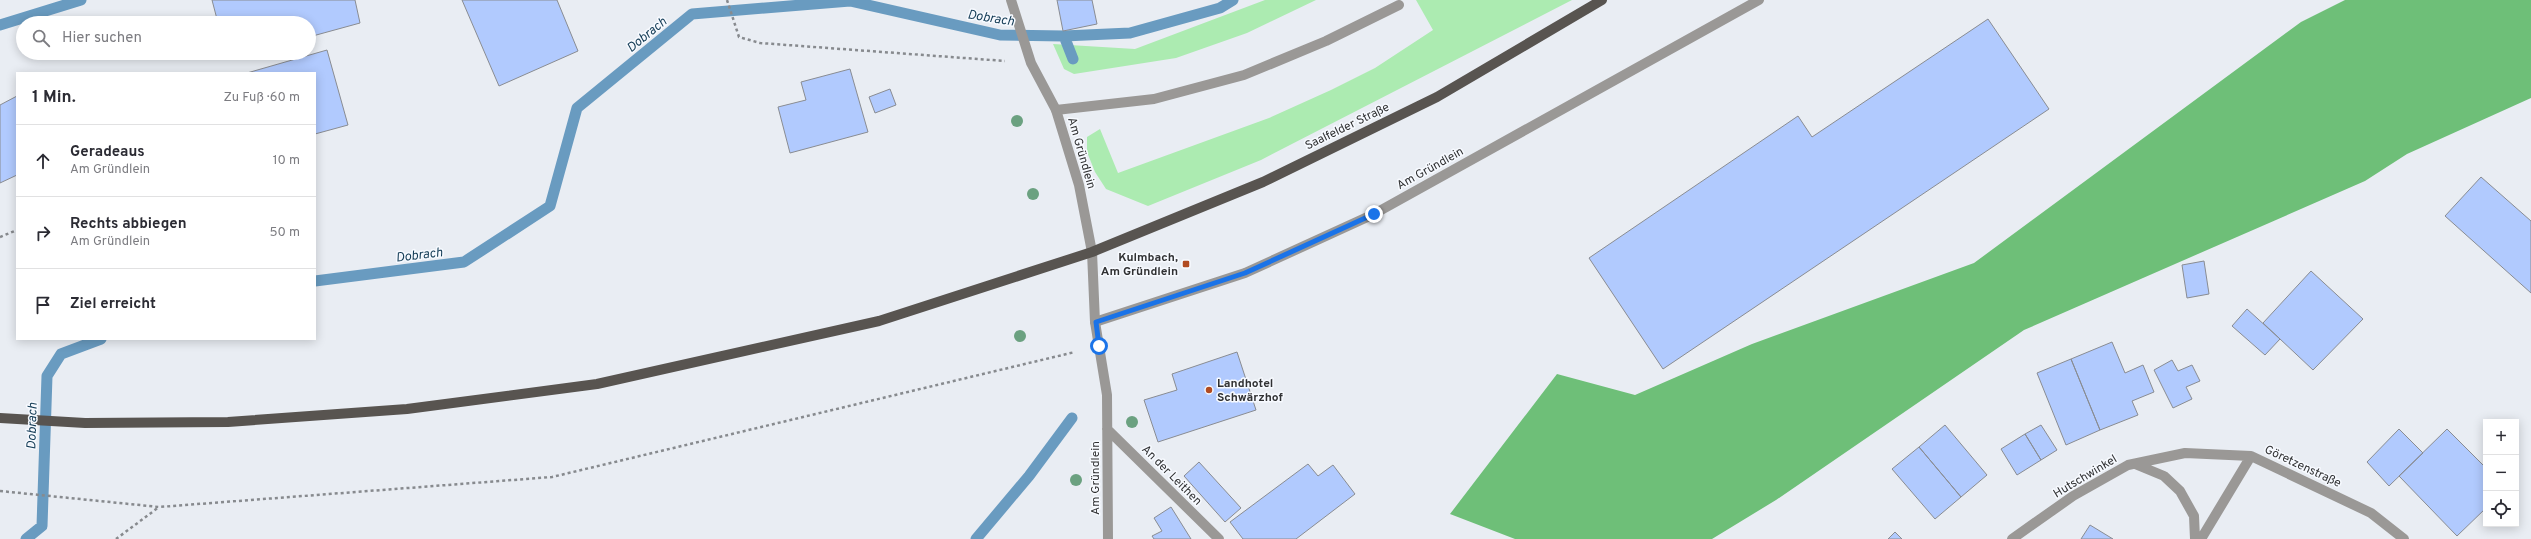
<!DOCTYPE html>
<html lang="de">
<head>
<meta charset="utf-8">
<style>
  :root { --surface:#fff; --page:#f2f2f3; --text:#2b2b33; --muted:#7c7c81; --line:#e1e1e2 }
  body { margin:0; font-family:Overpass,sans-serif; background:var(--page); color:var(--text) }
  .controls { position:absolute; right:12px; bottom:12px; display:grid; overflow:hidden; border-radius:0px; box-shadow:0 2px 10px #0003 }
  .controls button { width:36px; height:36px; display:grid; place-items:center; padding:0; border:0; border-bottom:1px solid var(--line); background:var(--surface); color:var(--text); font:20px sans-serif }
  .stop { position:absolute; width:12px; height:12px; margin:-9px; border:3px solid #1a73e8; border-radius:50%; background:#fff }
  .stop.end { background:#1a73e8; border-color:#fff; box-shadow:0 1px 4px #0008 }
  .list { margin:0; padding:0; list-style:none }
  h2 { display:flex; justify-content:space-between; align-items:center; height:52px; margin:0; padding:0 16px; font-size:17px }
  h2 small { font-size:13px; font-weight:400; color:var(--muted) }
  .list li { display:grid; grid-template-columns:26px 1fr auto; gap:12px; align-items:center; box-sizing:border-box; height:72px; padding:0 16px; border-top:1px solid var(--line) }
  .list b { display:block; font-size:15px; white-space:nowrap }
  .list p { margin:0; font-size:13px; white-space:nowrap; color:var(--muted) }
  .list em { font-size:13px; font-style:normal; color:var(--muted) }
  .icon { flex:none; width:22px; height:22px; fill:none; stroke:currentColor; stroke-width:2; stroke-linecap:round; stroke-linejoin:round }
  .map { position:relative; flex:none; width:2531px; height:539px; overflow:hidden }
  .search { position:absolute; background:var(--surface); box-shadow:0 2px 10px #0003; left:16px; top:16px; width:300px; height:44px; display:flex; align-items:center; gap:10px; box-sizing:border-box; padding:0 14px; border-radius:22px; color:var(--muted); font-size:15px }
  .panel { position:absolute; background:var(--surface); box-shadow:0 2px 10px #0003; left:16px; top:72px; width:300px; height:268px; border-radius:0px }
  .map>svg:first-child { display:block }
  .green { fill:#acebb1 }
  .forest { fill:#6ebf78 }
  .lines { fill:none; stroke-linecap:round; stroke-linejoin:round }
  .stream { stroke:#699bc0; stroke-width:11 }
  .building { fill:#b1cafe; stroke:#898c92 }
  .path { stroke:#878a8e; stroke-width:2.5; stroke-dasharray:3 3; stroke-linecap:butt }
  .lane { stroke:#9a9896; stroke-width:10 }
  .street { stroke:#9a9896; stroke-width:10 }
  .primary { stroke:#585450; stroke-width:10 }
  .tree { fill:#6ba180 }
  .route { stroke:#1a73e8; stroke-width:5 }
  .poi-dot { fill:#b14b21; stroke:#f7faff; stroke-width:1.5 }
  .labels { text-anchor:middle; stroke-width:3; stroke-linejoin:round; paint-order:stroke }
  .street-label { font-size:12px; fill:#303133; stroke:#f7faff }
  .poi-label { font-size:12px; font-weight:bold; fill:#303133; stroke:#f7faff; text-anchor:end }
  .water-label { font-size:13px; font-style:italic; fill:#133b55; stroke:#f7faff }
</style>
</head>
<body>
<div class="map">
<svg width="2531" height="539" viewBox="0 0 2531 539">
  <rect width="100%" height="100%" fill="#e9edf3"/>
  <!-- green -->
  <path class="green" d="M1265,0H1316L1247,33L1176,58L1074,74L1064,69L1053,44L1135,49Z
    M1416,0H1572L1261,160L1148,206L1106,189L1095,172L1087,152V137L1100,129L1118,173L1269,118L1331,90L1375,68L1433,30Z"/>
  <!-- forest -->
  <path class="forest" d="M2345,0H2531V98L2407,154L2365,181L2024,330L1776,500L1712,539H1515L1450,514L1557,374L1635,395L1752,344L1974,263L2301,22Z"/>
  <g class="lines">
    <!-- stream -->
    <path class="stream" d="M0,25L81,0
      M1064,36L1073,59
      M315,281L464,262L550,206L577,108L692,14L850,1L1000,35L1064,36L1130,33L1220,8L1233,0
      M26,539L42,526L47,376L61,354L101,339
      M976,539L1029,476L1072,418"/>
  </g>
  <!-- building -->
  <path class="building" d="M212,0H355L360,23L309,37V23H218Z
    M462,0H557L578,51L499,86Z
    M1057,0H1092L1097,24L1063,31Z
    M1988,19L2049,109L1663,369L1589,258L1798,116L1812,137Z
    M327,50L348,125L315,134V73H247Z
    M850,69L868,132L790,153L778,107L806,100L801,82Z
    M890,89L896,105L875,113L869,97Z
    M17,96V175L0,183V105Z
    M2481,177L2531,221V293L2445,216Z
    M2204,261L2209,294L2187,298L2182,265Z
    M2311,271L2363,319L2313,370L2263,323Z
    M2247,309L2280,339L2265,355L2232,326Z
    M2112,342L2125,373L2143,365L2154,392L2132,401L2138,415L2100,430L2071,359Z
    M1237,352L1256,410L1158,442L1144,400L1177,390L1172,374Z
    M2071,359L2100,430L2066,445L2037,373Z
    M2172,360L2178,371L2192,365L2200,381L2186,387L2192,399L2173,408L2154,370Z
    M1945,425L1987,475L1961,497L1919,447Z
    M2041,425L2057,450L2041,460L2025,434Z
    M2399,429L2423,453L2389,486L2367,462Z
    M2447,429L2486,468V508L2457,536L2399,476Z
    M2025,434L2041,460L2017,475L2001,449Z
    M1919,447L1961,497L1935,519L1892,469Z
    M1199,462L1241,508L1225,522L1184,476Z
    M1308,464L1318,476L1333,465L1355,494L1296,539H1243L1230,522Z
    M1171,507L1191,539H1154L1152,536L1162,531L1154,518Z
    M2090,525L2113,539H2081Z
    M1895,532L1902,539H1888Z"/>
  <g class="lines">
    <!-- path -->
    <path class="path" d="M727,0L739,37L760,43L1005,61
      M0,237L17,230
      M0,491L159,507L552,477L1075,352
      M116,539L159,507"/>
    <!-- lane -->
    <path class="lane" d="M1056,110L1154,99L1244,75L1326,41L1399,5
      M1095,322L1245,273L1374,214L1759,0"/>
    <!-- street -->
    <path class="street" d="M1011,0L1031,63L1056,110L1079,185L1092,252L1095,322L1107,395L1108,539
      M1107,429L1219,539
      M2135,464L2164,476L2180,491L2194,516L2195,539
      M2012,539L2073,496L2128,465L2185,453L2251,456L2371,513L2404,539
      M2201,539L2251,456"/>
    <!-- primary -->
    <path class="primary" d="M0,418L85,423L228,422L407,409L597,384L879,321L1092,252L1263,182L1437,97L1602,0"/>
  </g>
  <!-- trees -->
  <g class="tree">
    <circle cx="1017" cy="121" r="6"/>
    <circle cx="1033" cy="194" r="6"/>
    <circle cx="1020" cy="336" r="6"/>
    <circle cx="1132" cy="422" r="6"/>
    <circle cx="1076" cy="480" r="6"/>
  </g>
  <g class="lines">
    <!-- route -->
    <path class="route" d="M1099,346L1096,322L1245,273L1374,214"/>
  </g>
  <!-- markers -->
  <g class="poi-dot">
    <rect x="1182" y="260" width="8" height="8" rx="2"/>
    <circle cx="1209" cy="390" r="4"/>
  </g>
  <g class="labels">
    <!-- street labels -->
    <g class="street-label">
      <text transform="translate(1347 126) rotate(-26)" y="4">Saalfelder Straße</text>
      <text transform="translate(1082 153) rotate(74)" y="4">Am Gründlein</text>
      <text transform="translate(1430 168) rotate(-29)" y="4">Am Gründlein</text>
      <text transform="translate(2303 466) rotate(25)" y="4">Göretzenstraße</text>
      <text transform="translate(1172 475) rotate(45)" y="4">An der Leithen</text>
      <text transform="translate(2085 476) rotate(-31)" y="4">Hutschwinkel</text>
      <text transform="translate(1095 478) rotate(-90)" y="4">Am Gründlein</text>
    </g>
    <!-- poi labels -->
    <g class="poi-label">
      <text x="1178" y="261">Kulmbach,<tspan x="1178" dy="14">Am Gründlein</tspan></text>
      <text x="1217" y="387" text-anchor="start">Landhotel<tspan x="1217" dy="14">Schwärzhof</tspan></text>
    </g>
    <!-- water labels -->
    <g class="water-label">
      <text transform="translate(991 17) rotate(9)" y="5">Dobrach</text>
      <text transform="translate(646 34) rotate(-39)" y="5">Dobrach</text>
      <text transform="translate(419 254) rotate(-7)" y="5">Dobrach</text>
      <text transform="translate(31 426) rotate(-88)" y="5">Dobrach</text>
    </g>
  </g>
</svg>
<div class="controls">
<button>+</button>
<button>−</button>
<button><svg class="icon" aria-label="locate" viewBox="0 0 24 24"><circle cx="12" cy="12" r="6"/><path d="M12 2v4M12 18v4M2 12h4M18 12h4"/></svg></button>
</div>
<div class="stop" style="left:1099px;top:346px"></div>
<div class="stop end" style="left:1374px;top:214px"></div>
<div class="search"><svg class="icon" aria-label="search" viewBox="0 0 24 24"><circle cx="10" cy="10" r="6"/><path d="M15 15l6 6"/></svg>Hier suchen</div>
<section class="panel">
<h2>1 Min.<small>Zu Fuß · 60 m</small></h2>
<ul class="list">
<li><svg class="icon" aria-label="ahead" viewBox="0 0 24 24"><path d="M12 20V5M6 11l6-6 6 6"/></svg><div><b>Geradeaus</b><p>Am Gründlein</p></div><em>10 m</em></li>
<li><svg class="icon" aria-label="right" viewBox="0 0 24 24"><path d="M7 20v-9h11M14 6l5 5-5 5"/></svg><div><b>Rechts abbiegen</b><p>Am Gründlein</p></div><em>50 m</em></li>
<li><svg class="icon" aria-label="arrive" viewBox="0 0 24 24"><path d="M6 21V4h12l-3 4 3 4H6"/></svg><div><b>Ziel erreicht</b></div></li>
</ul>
</section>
</div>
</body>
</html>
